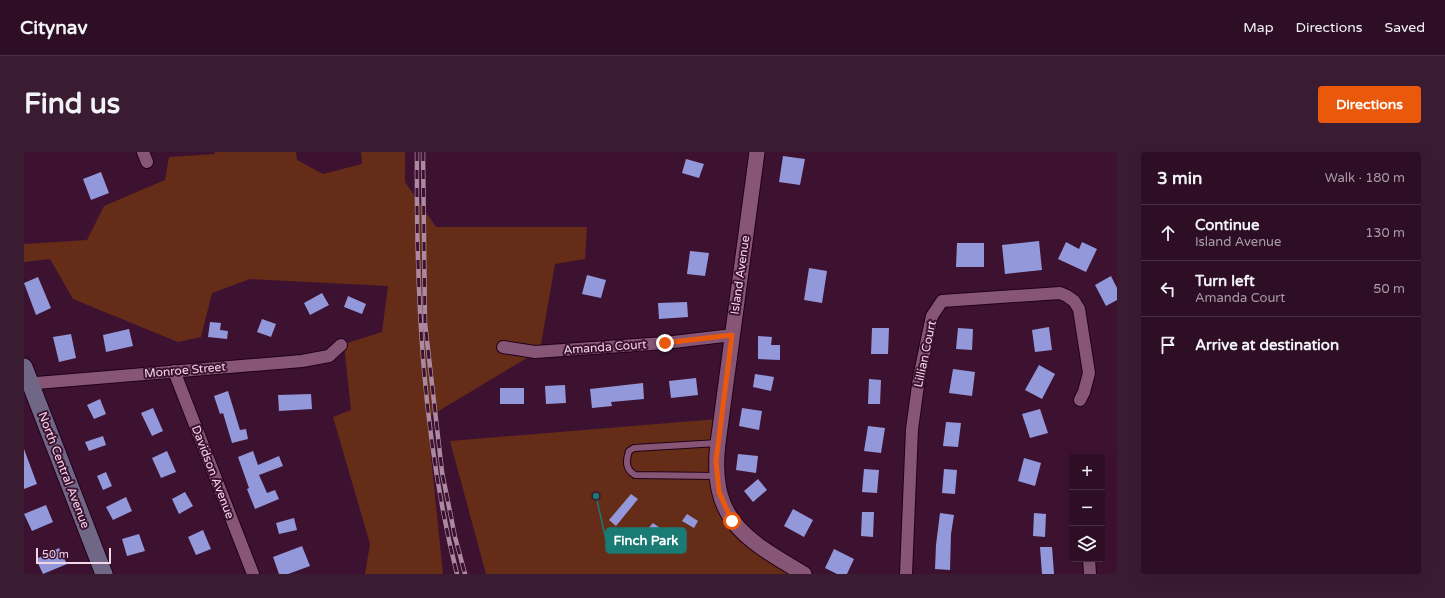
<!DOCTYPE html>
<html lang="en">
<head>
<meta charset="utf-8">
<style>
  :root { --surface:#2e0e25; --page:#3a1c32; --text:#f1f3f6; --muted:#a79ca7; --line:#492e42; --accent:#ea580c }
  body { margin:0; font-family:"Varela Round",sans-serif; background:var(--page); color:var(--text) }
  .controls { position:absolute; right:12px; bottom:12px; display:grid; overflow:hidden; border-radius:4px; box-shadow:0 4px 16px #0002 }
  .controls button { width:36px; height:36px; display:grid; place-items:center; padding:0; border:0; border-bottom:1px solid var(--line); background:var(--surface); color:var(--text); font:20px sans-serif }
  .scale { position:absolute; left:12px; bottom:10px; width:75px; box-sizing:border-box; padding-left:4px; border:2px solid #f3d6e8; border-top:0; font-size:11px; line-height:14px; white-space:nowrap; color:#f3d6e8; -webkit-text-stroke:3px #3d1231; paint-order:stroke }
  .stop { position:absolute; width:12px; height:12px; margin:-9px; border:3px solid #ea580c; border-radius:50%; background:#fff }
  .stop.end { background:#ea580c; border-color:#fff; box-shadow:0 1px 4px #0008 }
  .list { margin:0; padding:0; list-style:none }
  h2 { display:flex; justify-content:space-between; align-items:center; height:52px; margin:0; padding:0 16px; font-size:17px }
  h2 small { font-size:13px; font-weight:400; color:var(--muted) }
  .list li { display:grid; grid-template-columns:26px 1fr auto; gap:12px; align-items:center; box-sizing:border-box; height:56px; padding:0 16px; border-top:1px solid var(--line) }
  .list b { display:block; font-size:15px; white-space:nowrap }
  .list p { margin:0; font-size:13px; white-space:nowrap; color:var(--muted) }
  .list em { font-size:13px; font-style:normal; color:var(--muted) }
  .icon { flex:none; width:22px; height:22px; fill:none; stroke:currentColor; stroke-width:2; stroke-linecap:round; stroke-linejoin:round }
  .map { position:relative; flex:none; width:1093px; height:422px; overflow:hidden; border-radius:4px }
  header { display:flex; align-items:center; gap:24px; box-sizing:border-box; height:56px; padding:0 20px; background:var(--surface); border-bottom:1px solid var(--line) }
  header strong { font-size:19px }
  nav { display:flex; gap:22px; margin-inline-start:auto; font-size:14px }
  .intro { display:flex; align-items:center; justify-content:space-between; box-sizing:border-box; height:96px; padding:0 24px }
  h1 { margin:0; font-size:28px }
  .button { padding:10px 18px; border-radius:4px; background:var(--accent); color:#fff; font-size:14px; font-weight:700 }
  main { display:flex; gap:24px; padding:0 24px }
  aside { flex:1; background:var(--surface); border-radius:4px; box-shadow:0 4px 16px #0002 }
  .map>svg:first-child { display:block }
  .green { fill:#652d18 }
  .building { fill:#9398db }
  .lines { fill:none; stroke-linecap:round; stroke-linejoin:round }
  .service-casing { stroke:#210018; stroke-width:8 }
  .minor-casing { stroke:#210018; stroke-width:14 }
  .tertiary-casing { stroke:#210018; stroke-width:17 }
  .secondary-casing { stroke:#210018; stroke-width:19 }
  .service { stroke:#875677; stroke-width:6 }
  .minor { stroke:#875677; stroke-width:12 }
  .tertiary { stroke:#875677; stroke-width:15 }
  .secondary { stroke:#706786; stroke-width:17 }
  .rail-casing { stroke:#ab89a0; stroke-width:4.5 }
  .rail { stroke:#3d1231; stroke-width:3; stroke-dasharray:9; stroke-linecap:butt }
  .route { stroke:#ea580c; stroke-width:5 }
  .labels { text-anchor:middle; stroke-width:4; stroke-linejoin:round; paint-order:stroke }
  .street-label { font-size:12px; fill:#f3d6e8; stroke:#3d1231 }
  .leader { fill:none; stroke:#1a7b74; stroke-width:1.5 }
  .callout-dot { fill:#1a7b74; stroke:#3d1231; stroke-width:1.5 }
  .callout { fill:#1a7b74; stroke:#1a7b74; stroke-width:1.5 }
  .callout-label { font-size:13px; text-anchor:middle; font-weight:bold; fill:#fff }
</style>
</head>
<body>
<header>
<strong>Citynav</strong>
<nav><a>Map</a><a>Directions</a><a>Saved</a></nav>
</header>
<div class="intro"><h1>Find us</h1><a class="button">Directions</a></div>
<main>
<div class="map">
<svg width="1093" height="422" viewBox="0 0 1093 422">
  <rect width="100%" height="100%" fill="#3d1231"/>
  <!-- green -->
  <path class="green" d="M191,0H272L273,8L299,22L338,12L337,0H381V30L412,75H563L561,107L531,112L516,198L403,266L419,422H341L346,392L309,265L327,258L320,192L358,180L364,134L226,127L188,141L177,185L154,190L49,147L26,107L0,110V92L63,88L80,54L141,28L145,5L191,2Z
    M694,267L691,313L715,375L784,422H462L426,289Z"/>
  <!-- building -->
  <path class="building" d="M759,4L781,7L776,33L755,30Z
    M662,7L680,12L675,26L658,21Z
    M77,20L85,41L67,48L59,27Z
    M1015,89L1018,118L981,122L978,93Z
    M1042,90L1055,97L1058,90L1073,97L1062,120L1034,107Z
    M933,91H960V115H932Z
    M666,99L685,101L681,124L663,122Z
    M785,116L803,119L798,151L780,148Z
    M563,123L582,128L577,146L558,142Z
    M1087,124L1093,136V148L1082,154L1071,133Z
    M14,125L27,156L12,163L0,131Z
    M298,141L305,153L286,163L280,151Z
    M324,144L342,152L338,162L320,155Z
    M663,150L664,165L635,167L634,151Z
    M238,167L252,172L247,185L233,180Z
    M186,170L197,171L196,178L204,179L203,187L184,185Z
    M1025,175L1028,198L1011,200L1008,178Z
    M848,176H865L864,202H847Z
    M934,176L949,177L948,198L932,197Z
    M105,177L109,194L82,200L79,183Z
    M47,182L52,206L35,210L29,185Z
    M734,184L748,185L747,193H756V208L734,207Z
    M1015,213L1031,222L1018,247L1001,238Z
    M929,217L951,220L948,244L925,241Z
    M731,222L750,225L747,239L729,235Z
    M672,226L674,243L647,246L645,229Z
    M845,227L857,228L856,252H844Z
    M619,231L620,247L587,250L588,254L568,256L566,237Z
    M541,233L542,251L522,252L521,234Z
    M476,236H500V252H476Z
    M204,239L216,278L222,277L224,287L208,291L199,261L196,262L190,244Z
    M287,242L288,257L255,259L254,243Z
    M76,247L82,262L70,267L63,253Z
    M129,256L139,279L128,284L117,261Z
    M718,256L738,259L735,278L715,274Z
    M1016,257L1024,281L1006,286L998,262Z
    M922,270L937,271L934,295L919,294Z
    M844,274L861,276L857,301L840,299Z
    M79,284L82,293L65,299L61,290Z
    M0,297L13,332L0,337Z
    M143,299L152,320L137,326L128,306Z
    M229,299L234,313L255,304L259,314L235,323L243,341L251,338L255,347L231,357L223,337L225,336L214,305Z
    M714,302L734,304L732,321L712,318Z
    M1000,306L1017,311L1011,334L994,329Z
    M840,317L855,318L853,341L838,340Z
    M920,317L933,318L931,342L918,341Z
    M82,320L88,334L79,338L73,324Z
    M734,327L743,338L729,350L720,339Z
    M161,340L169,354L155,362L148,347Z
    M607,342L614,347L592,374L585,368Z
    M102,345L108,359L89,368L82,355Z
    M22,353L29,370L8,379L0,362Z
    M769,357L789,368L780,385L760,374Z
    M838,360H850L849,385L837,384Z
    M916,361L930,363L927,382L926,418L911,417L912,393Z
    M1010,361L1022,362L1021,385L1009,384Z
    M663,362L674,369L670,376L658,369Z
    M270,366L273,378L255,382L252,371Z
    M629,371L636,376L629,386L621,380Z
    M179,378L187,397L172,403L164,385Z
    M115,382L121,399L103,404L98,387Z
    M278,394L286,414L264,422H255L249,405Z
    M1016,395H1028L1030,422H1018Z
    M35,396L43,412L19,422L12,407Z
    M810,397L830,407L823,422H813L801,416Z"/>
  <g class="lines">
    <!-- service casing -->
    <g class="service-casing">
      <path id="service" d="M692,324L611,323C601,317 602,309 605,299L610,296L694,291"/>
    </g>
    <!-- minor casing -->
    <g class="minor-casing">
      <path id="minor" d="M119,0L123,10
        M479,195L511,200L641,191L708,183
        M150,219L229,422
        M0,232L278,209L305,204L317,193
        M1065,407L1066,422
        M882,422L888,277L895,226L908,164L918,149L1036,141L1043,144L1050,149L1055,157L1065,221L1060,240L1056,248"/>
    </g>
    <!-- tertiary casing -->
    <g class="tertiary-casing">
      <path id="tertiary" d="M733,0L694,291C685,368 721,387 780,422"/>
    </g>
    <!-- secondary casing -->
    <g class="secondary-casing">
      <path id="secondary" d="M0,215L80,422"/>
    </g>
    <!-- service -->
    <use href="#service" class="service"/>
    <!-- minor -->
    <use href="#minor" class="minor"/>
    <!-- tertiary -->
    <use href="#tertiary" class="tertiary"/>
    <!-- secondary -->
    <use href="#secondary" class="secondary"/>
    <!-- rail casing -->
    <g class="rail-casing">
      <path id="rail" d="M393,0C392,141 398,284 433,422
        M399,0L401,171L418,320L431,385L441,422"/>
    </g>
    <!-- rail -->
    <use href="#rail" class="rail"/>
  </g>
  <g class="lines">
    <!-- route -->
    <path class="route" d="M641,191L708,183L692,309L695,340L708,369"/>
  </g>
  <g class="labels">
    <!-- street labels -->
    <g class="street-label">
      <text transform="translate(716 123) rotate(-82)" y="4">Island Avenue</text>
      <text transform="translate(581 195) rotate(-4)" y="4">Amanda Court</text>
      <text transform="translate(901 202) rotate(-78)" y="4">Lillian Court</text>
      <text transform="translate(161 218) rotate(-5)" y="4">Monroe Street</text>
      <text transform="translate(40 318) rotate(69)" y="4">North Central Avenue</text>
      <text transform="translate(189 320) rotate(69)" y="4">Davidson Avenue</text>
    </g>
  </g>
  <!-- callouts -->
  <path class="leader" d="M572 344L582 388"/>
  <circle class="callout-dot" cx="572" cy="344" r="4"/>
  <rect class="callout" x="582" y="376" width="80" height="25" rx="4"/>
  <g class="callout-label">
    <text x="622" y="393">Finch Park</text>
  </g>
</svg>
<div class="controls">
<button>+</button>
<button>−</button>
<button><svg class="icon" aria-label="layers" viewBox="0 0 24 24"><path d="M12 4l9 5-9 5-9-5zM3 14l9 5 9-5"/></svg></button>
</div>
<div class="scale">50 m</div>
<div class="stop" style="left:708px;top:369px"></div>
<div class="stop end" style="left:641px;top:191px"></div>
</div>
<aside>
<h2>3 min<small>Walk · 180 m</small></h2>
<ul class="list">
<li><svg class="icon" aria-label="ahead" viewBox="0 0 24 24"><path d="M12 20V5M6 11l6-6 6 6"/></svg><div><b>Continue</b><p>Island Avenue</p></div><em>130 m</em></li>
<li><svg class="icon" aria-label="left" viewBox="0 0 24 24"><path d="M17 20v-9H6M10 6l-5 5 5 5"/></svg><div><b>Turn left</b><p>Amanda Court</p></div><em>50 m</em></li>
<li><svg class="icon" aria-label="arrive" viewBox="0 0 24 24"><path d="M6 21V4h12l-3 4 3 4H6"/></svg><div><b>Arrive at destination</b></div></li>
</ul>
</aside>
</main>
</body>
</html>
